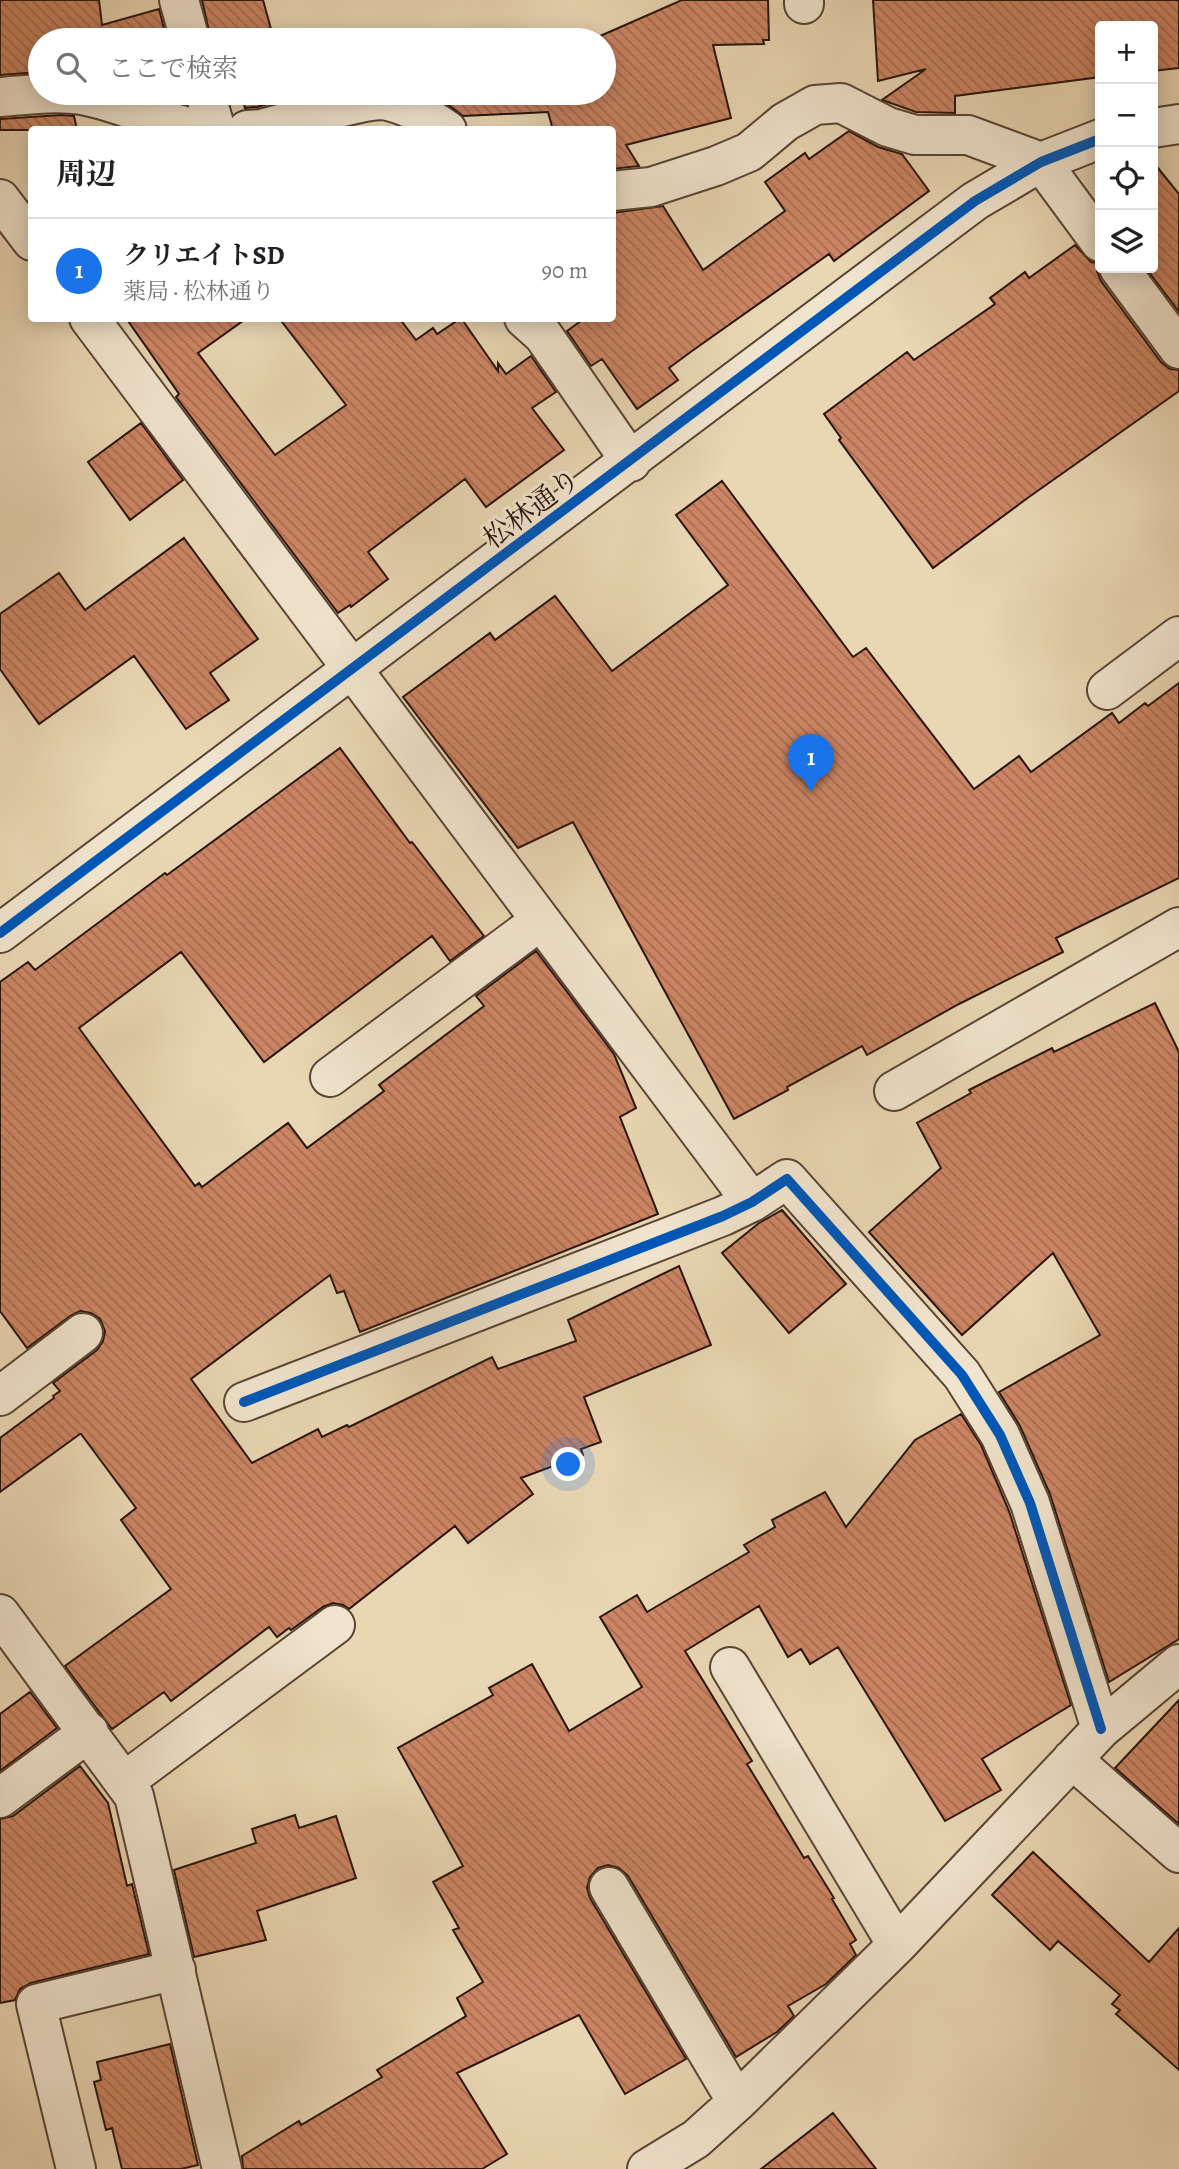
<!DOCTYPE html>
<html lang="ja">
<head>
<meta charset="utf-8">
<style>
  :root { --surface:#fff; --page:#f6f6f6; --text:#202124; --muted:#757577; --line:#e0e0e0; --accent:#1a73e8 }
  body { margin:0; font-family:Alegreya,"Noto Serif JP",serif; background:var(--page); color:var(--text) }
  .controls { position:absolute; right:21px; top:21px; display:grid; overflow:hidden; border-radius:7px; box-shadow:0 4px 18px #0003 }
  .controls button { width:63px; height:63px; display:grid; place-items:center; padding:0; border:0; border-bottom:2px solid var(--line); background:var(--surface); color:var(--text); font:35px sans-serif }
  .you { position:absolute; left:569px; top:1465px; width:24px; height:24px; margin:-18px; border:5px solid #fff; border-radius:50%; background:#1a73e8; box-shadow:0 0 0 10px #1a73e833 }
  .badge { display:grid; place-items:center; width:46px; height:46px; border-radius:50%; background:var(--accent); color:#fff; font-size:23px; font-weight:700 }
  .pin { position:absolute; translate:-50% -58px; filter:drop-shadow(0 2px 4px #0008) }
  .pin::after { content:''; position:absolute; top:37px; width:24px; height:21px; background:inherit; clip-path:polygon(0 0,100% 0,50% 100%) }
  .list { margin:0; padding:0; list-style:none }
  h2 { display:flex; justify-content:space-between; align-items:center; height:91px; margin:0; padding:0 28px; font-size:30px }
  h2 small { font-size:23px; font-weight:400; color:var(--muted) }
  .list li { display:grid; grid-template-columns:46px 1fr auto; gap:21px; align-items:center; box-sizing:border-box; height:105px; padding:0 28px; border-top:2px solid var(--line) }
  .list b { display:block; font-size:26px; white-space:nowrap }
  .list p { margin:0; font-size:23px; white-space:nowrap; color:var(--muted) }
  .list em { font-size:23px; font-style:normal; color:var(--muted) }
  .icon { flex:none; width:38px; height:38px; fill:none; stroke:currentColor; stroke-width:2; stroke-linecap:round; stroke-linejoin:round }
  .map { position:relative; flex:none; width:1179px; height:2169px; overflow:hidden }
  .search { position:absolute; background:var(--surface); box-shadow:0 4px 18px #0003; left:28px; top:28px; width:588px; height:77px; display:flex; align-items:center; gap:18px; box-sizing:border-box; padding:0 24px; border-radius:38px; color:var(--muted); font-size:26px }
  .panel { position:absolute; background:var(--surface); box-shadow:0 4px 18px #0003; left:28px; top:126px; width:588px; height:196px; border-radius:7px }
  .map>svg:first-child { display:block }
  .building { fill:url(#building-back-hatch); stroke:#281409; stroke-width:2 }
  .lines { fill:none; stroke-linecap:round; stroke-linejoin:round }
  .minor-casing { stroke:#584434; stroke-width:42 }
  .minor { stroke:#f1e4ce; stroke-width:38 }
  .cycleway-casing { stroke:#f1e4ce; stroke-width:15 }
  .cycleway { stroke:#0057b8; stroke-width:10 }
  .labels { text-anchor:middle; stroke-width:6; stroke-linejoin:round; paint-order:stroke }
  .street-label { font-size:28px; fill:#281409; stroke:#f1e4ce }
</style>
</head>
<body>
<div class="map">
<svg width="1179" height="2169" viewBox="0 0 1179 2169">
  <defs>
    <pattern id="building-back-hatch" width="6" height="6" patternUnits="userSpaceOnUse" patternTransform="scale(1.75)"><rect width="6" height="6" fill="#cc8564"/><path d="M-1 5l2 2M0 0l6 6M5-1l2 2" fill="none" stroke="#a66c51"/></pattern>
  </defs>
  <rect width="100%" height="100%" fill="#e9d6b3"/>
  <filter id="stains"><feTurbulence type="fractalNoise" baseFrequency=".00286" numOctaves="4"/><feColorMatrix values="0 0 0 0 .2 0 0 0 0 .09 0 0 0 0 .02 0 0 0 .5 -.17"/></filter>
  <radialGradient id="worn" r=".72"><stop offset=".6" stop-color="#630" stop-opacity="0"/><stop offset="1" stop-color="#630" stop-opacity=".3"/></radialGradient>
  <!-- building -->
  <path class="building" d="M0,0H99L102,25L159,9L167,40H40V72L0,75Z
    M202,0H263L274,40H211Z
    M682,0H768L769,40H763L764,44L713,45L731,118L626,145L639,166L612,169V130H553L548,112L463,116L447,104L472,93H604V40H591Z
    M873,0H1179V68L1153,71V26H1100V77L955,96V113L916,112L882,100L926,69L878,81Z
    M241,93H288L290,98L257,107L245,108Z
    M61,115L74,116L77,130H0V119Z
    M849,131L878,147L902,154L929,191L834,261L829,254L692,351L669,368L678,380L637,409L602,359L591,366L567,331L585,318H612V213L663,206L703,270L785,211L765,182L805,153L809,159Z
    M1158,168L1179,194V312L1146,268H1153V172Z
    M1075,245L1091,262L1098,263L1097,271L1101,281L1161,362L1170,369L1179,370V391L1029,497L933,568L839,440L841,438L824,414L907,352L914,360L995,304L990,298L1025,272L1029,278Z
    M126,318H247L198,353L275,455L346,405L279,318H399L416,340L433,328L437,334L461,318L498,371V363L506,374L531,356L556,392L532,408L564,450L486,507L465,479L368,552L388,579L351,607L350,605L338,613L176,397L179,394Z
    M141,423L183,480L130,520L88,462Z
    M722,481L853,657L866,648L974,789L1019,756L1031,772L1112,713L1119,723L1145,703L1148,706L1179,683V878L1056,938L1063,952L959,1004L867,1055L862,1046L787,1087L788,1090L734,1119L573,822L518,848L403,697L490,633L495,640L555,596L612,671L728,585L676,515Z
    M184,538L258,639L210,673L229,700L186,729L134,656L39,724L0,669V614L59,573L85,610Z
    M340,748L410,843L412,842L484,936L450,961L432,936L264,1062L181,952L79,1028L195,1186L199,1183L202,1187L288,1123L307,1148L384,1091L379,1085L484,1006L476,996L536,951L614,1054L636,1108L620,1117L658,1214L360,1332L344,1291L337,1293L330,1275L191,1379L252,1463L318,1429L322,1437L347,1425L349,1427L492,1357L498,1369L576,1341L568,1320L679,1266L711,1345L584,1397L601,1442L581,1449L583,1455L521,1478L533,1494L468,1543L455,1526L349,1609L343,1605L333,1603L323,1607L291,1630L289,1628L277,1637L269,1627L171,1701L164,1692L112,1729L65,1666L171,1589L121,1520L136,1508L81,1434H80L0,1492V1438L54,1398L53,1396L60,1391L53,1383L97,1350L103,1341L105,1331L100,1319L91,1313L80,1311L70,1316L27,1348L0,1311V982L28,962L35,970L165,873L167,875Z
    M1155,1003L1179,1052V1639L1109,1682L1050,1494L1020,1426L999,1392L1100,1335L1053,1253L962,1335L869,1232L941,1168L917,1123L971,1093L969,1090L1052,1048L1054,1052Z
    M782,1210L846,1284L789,1333L722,1253L759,1223Z
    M961,1414L981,1445L1009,1511L1071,1705L982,1759L1001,1790L945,1821L838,1647L810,1664L801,1649L788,1657L759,1606L685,1651L752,1761L747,1764L804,1858L808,1856L834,1898L832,1899L856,1940L850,1944L856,1955L826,1984L788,2006L794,2016L777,2032L736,2057L628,1876L619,1868L608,1865L598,1868L590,1877L587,1888L590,1898L686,2059L625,2094L579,2015L457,2073L507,2154L482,2169H243L242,2156L299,2121L301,2125L382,2077L377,2070L466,2016L457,1998L483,1982L453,1930L459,1928L433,1882L463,1866L398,1748L493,1695L489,1688L532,1664L569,1731L642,1687L600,1617L637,1595L647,1612L749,1552L744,1545L775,1527L772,1520L825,1492L846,1527L915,1440Z
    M30,1692L57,1728L0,1771V1714Z
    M1179,1700V1824L1115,1768Z
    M80,1766L108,1803L127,1886L132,1884L149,1954L31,1983L20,1989L15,2000L0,2003V1819L13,1816Z
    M295,1815L299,1828L336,1816L356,1878L257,1911L266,1940L194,1957L174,1870L256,1843L252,1829Z
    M1033,1852L1149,1962L1179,1928V2070L1116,2014L1120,2010L1112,2004L1120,1995L1058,1941L1050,1950L992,1895Z
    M170,2044L198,2165L181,2169H122L112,2128L106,2130L94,2082L101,2080L97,2062Z
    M833,2113L876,2169H761Z"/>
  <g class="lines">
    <!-- minor casing -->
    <g class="minor-casing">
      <path id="minor" d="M179,0L190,40
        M804,0V4
        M205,93L216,130
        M0,97C26,95 55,91 82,95C125,103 164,125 208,130
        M1153,128L1179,124
        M247,130L261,129C286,123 368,96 388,101C410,106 429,118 447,130
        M612,191L651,187L716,166L749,152L785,122L815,105L841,103L888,127L915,135H968L1041,162L1100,242
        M0,199L32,241
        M1119,268L1179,349
        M89,318L752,1202
        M524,318L543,335L631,462
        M1107,690L1179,636
        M0,933L975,201L1041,162L1100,139
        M330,1077L540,921
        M894,1091L1179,927
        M0,1396L83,1333
        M244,1402L723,1216L752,1202L787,1179L962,1375L1000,1435L1030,1503L1101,1729
        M0,1614L134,1796L222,2169
        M730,1667L897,1945
        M1072,1759L1179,1853
        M125,1781L335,1625
        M0,1798L89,1732
        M609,1887L737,2102
        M76,2169L36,2004L176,1970
        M647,2169L696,2139L737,2102L897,1945L1101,1729L1179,1664"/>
    </g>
    <!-- minor -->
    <use href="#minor" class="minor"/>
    <!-- cycleway casing -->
    <g class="cycleway-casing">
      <path id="cycleway" d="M0,933L975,201L1041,162L1100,139
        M244,1402L723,1216L752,1202L787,1179L962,1375L1000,1435L1030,1503L1101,1729"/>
    </g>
    <!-- cycleway -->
    <use href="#cycleway" class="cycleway"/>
  </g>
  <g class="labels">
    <!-- street labels -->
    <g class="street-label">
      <text transform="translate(531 508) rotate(-37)" y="10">松林通り</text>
    </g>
  </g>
  <rect width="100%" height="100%" filter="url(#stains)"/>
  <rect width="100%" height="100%" fill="url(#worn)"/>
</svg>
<div class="controls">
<button>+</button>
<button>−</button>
<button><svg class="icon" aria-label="locate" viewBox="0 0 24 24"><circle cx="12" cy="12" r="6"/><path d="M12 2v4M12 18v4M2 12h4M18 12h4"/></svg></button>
<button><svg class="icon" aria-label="layers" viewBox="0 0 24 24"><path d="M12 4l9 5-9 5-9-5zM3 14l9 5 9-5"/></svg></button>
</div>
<div class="you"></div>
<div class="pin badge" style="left:811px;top:792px">1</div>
<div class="search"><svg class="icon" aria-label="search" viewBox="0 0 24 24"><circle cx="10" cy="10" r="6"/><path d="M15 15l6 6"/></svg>ここで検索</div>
<section class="panel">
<h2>周辺<small></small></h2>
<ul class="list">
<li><span class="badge">1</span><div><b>クリエイトSD</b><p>薬局 · 松林通り</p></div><em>90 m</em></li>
</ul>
</section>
</div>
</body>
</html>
